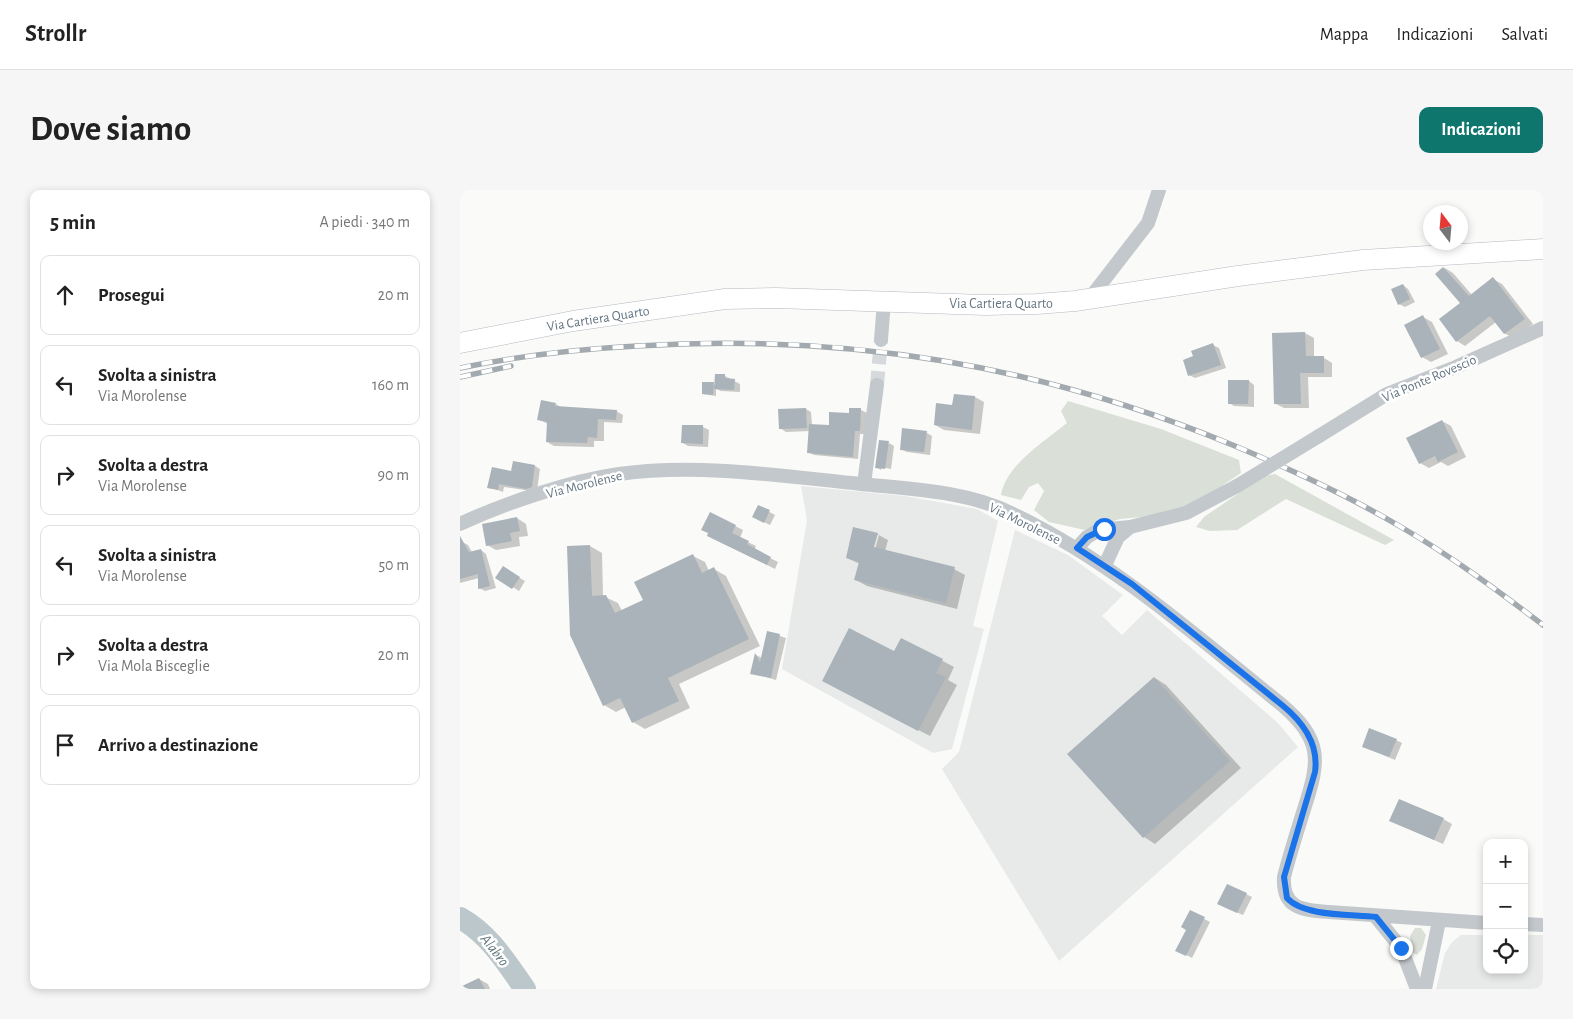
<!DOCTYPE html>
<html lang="it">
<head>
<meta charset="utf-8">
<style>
  :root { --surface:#fff; --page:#f6f6f6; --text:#222; --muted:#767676; --line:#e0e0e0; --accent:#0f766e }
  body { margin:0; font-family:"Alegreya Sans",sans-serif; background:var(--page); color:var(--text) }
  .controls { position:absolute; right:15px; bottom:15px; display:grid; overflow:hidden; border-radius:10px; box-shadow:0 2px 8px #0003 }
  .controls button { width:45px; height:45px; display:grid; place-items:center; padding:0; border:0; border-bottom:1px solid var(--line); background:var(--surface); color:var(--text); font:25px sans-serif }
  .compass { position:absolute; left:963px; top:15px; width:45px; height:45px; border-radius:50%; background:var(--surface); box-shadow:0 2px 8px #0003; rotate:344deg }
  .stop { position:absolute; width:15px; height:15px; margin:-11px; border:4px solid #1a73e8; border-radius:50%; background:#fff }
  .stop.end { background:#1a73e8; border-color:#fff; box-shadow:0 1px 5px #0008 }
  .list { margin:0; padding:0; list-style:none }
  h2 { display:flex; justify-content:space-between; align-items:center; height:65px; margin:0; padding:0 20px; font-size:21px }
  h2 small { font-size:16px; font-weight:400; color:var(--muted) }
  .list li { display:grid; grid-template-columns:32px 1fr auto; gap:15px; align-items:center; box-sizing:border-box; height:80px; margin:0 10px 10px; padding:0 10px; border:1px solid var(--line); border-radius:10px }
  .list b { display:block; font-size:19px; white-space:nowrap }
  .list p { margin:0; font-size:16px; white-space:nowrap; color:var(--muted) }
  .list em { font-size:16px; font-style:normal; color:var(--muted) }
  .icon { flex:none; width:28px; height:28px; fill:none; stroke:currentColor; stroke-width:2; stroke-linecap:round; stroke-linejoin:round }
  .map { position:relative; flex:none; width:1083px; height:799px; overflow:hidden; border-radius:10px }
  header { display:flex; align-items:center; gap:30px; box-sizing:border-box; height:70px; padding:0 25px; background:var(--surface); border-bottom:1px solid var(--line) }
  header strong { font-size:24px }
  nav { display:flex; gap:28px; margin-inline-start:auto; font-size:18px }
  .intro { display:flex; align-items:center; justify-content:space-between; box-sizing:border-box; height:120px; padding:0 30px }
  h1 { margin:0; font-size:35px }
  .button { padding:12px 22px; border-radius:10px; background:var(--accent); color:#fff; font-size:18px; font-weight:700 }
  main { display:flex; gap:30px; padding:0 30px }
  aside { flex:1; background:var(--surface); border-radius:10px; box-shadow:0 2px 8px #0003 }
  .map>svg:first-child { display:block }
  .built { fill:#e8e9e9 }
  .green { fill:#dadfd7 }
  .shadow { fill:#0003; fill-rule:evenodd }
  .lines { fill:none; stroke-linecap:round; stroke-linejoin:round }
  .river { stroke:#bbc7cb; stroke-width:22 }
  .building { fill:#aab3b9 }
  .street-tunnel { stroke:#d5d9db; stroke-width:14; stroke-dasharray:14 7; stroke-linecap:butt }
  .secondary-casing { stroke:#b3babf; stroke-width:21 }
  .street { stroke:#c3c8cc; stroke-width:14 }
  .secondary { stroke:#fff; stroke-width:20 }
  .rail-casing { stroke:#a2aab0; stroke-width:5.5 }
  .rail { stroke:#fff; stroke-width:4; stroke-dasharray:11; stroke-linecap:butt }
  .street-bridge { stroke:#c3c8cc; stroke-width:14 }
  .route { stroke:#1a73e8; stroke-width:6 }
  .labels { text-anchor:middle; stroke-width:5; stroke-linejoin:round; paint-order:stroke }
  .street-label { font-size:14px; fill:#657683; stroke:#fff }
  .water-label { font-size:15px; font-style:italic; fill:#60757c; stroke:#fff }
</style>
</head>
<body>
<header>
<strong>Strollr</strong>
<nav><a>Mappa</a><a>Indicazioni</a><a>Salvati</a></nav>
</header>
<div class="intro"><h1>Dove siamo</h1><a class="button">Indicazioni</a></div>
<main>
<aside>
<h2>5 min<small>A piedi · 340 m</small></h2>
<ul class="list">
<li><svg class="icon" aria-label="ahead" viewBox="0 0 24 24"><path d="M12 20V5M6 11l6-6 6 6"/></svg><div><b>Prosegui</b></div><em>20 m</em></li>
<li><svg class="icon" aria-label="left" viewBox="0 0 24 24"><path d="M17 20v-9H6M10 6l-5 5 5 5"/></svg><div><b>Svolta a sinistra</b><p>Via Morolense</p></div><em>160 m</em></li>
<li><svg class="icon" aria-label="right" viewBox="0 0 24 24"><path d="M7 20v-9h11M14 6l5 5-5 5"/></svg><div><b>Svolta a destra</b><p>Via Morolense</p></div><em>90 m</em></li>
<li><svg class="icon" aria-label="left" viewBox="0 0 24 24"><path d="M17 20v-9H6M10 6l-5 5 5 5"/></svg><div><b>Svolta a sinistra</b><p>Via Morolense</p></div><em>50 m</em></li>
<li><svg class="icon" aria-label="right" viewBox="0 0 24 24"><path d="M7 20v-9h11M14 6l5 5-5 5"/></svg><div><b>Svolta a destra</b><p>Via Mola Bisceglie</p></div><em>20 m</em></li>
<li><svg class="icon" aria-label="arrive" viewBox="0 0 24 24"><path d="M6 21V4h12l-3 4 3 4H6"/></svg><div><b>Arrivo a destinazione</b></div></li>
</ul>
</aside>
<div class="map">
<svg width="1083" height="799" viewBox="0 0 1083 799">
  <rect width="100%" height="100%" fill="#fafaf8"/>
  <!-- built -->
  <path class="built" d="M341,296L445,306L517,319L538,331L513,436L524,439L492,559L473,563L322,479L347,330Z
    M555,340L608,365L663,405L642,426L662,445L687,420L818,533L838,557L599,771L482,579L499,562Z
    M1001,745H1027V780H1064V745H1083V799H976L985,763L992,752Z"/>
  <!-- green -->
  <path class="green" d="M608,211L701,239L779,270L781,283L738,312L703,325L660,329L625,340L589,332L574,320L584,301L578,293L569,297L561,310L541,305C546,275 585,251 607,233L601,221Z
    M815,284L934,350L925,355L826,309L777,340L750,341L736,337L744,327L804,286Z
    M955,738H961L966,745L962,759L957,765L952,762L950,746Z"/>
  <!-- shadow -->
  <path class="shadow" d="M985,78L993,83L1012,105L1033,89L1042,94L1073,134L1053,148L1044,143L1036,132L1005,156L997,151L1001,113L977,84Z
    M943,95L948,99L955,112L945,117L939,114Z
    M963,127L972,132L988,164L971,172L962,167Z
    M845,143L854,148V167L864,168L872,173V187H848L849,218H824L816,214L813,145Z
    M753,155L759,158L766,178L735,188L729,185Z
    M265,186L280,194V202L261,201L256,199V206L243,204Z
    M789,191L794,195V217L774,216L769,213Z
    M495,205L515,207L524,212L520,244L484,240L475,235L494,217Z
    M96,214L102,218L156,221L163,225L162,233L144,232V251H134V257L94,256L87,252L88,234L78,229Z
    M346,219L351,222L352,235L370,237L390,224V219L401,220L407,223L406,244H400L398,269L354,265L348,262L350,241L326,242L320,238Z
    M982,231L991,236L1006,267L988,276L981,272L969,278L960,273Z
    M223,236L243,237L249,240L248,257L228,256L223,253Z
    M467,243L472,246L470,265L447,262L441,259Z
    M429,253L434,256L431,279L421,277V280L416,277Z
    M75,276L80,279L77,300L72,301L44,297L43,302L29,297L52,283Z
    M298,316L315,325L310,335L299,330Z
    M251,324L283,340L280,348L296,356L294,360L318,372L315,379L256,350Z
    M57,328L66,334L68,346L59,347L60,356L36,360L27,355Z
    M417,344L428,350L425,361L494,379L505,385L497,419L407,396L396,390L400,374L387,368ZM416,345H419L414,363H411Z
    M2,352L8,355L12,362L21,360L26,364L36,398L25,401L19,398V388L0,393V353Z
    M130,356L142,363L143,406L158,413L162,421L185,411L233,366L245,372L249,381L254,379L266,386L300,456L219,494L230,518L185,539L173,532L166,517L156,522L144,515L111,445Z
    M43,378L65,391L59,401L37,387Z
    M308,442L326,448L316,490L292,483L296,465L302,468Z
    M442,449L494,477L488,490L497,495L470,546L375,497L435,463Z
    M695,488L706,495L781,578L695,654L684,647Z
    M936,550L942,553L935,570L909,559Z
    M983,629L992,634L983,654L931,631Z
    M786,704L792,707L783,725L764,717Z
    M731,722L750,732L732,768L717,760L727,739Z
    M19,789L28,794L30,799H7Z"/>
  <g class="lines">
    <!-- river -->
    <path class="river" d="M0,728C29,744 46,772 65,799"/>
  </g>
  <!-- building -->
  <path class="building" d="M983,77L1009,106L1033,87L1065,129L1044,144L1030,126L996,152L979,129L1000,113L975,84Z
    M943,94L950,109L938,115L931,99Z
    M963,125L980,159L961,168L944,135Z
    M845,142L846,166H864V183H840L841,214H814L812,143Z
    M753,153L761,175L728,186L723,170L733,166L731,161Z
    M255,184H265V188L275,189L274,200L254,199Z
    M768,190H789L788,214H768Z
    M242,192H254L253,205L242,204Z
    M494,204L515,206L512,240L474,235L476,213L492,215Z
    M81,210L96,213L95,216L157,220L156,230L138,229L137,248L128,247L127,253L86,252L87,232L77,230Z
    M346,218L347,238L319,239L318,219Z
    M389,218H401L400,241H395L393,267L347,263L349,234L369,235V222L389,223Z
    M982,230L998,262L978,272L975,266L959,274L946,248Z
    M222,235H243V254L221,253Z
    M442,238L467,241L464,262L440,260Z
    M419,250L429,251L425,279L415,278Z
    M53,271L75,275L72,297L66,299L39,294L38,300L27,298L32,277L51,281Z
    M298,315L310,320L304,333L292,327Z
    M250,322L276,335L272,343L289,351L287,354L311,367L307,375L247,346L248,343L241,340Z
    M57,327L60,341L50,343L52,351L26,356L22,334Z
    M393,337L418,343L414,357L495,377L486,413L394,390L399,372L386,368Z
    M0,346L9,362L21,359L30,396L18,399V384L0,389Z
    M130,355L132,406L146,405L155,423L183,410L174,392L233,364L242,383L254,377L289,449L208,488L219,511L172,533L160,508L143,516L110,445L107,356Z
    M43,376L60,387L52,399L35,388Z
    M389,438L434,461L441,448L483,469L476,483L486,487L458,541L362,491Z
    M307,441L320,444L311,488L290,484L295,463L300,472Z
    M694,487L770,571L683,648L607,564Z
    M909,538L937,549L929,567L902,557Z
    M939,609L984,628L974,650L929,631Z
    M767,694L787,703L777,723L757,714Z
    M730,720L745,727L726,766L715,761L726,740L721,737Z
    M19,788L25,799H0V797Z"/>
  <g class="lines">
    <!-- street-tunnel -->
    <path class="street-tunnel" d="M417,195L421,150"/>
    <!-- secondary casing -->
    <g class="secondary-casing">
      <path id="secondary" d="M0,153L113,131L265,109L316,108L525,115L577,114L615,111L778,86L903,70L1083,59"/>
    </g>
    <!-- street -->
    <path class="street" d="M630,108L688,33L699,0
      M421,150L424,111
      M859,246L927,204L996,177L1083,138
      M404,294L417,195
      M0,334C45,313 110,291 159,284C238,273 322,286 401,294C451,299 506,301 551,323C654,372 735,445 822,515C862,549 860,570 845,616C838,639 830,663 824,687C822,719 843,720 869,722L1027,733
      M617,358L627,347L639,340L670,337L726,323L777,296
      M645,375L658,347L670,337
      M916,727L941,758L957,799
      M1064,734L1083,735
      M965,799L979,731"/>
    <!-- secondary -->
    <use href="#secondary" class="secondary"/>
    <!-- rail casing -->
    <g class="rail-casing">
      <path id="rail" d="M0,178C58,166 118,159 177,156C388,143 580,175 775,256C832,280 887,305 941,337C991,366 1037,400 1083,435
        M0,187L51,176"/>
    </g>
    <!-- rail -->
    <use href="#rail" class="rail"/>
    <!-- street-bridge -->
    <path class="street-bridge" d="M777,296L859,246"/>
  </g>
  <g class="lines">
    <!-- route -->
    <path class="route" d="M644,339L627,347L617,358L672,394L822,515C843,532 859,554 855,582L824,687L827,708C844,727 892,724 916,727L941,758"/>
  </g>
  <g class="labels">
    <!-- street labels -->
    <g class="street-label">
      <text x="541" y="118">Via Cartiera Quarto</text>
      <text transform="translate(138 128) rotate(-9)" y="5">Via Cartiera Quarto</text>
      <text transform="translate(969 188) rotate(-23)" y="5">Via Ponte Rovescio</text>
      <text transform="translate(124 294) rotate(-14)" y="5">Via Morolense</text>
      <text transform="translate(565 333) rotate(26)" y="5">Via Morolense</text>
    </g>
    <!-- water labels -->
    <g class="water-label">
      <text transform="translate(35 760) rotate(52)" y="5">Alabro</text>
    </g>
  </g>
</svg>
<div class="controls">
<button>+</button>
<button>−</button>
<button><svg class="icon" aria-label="locate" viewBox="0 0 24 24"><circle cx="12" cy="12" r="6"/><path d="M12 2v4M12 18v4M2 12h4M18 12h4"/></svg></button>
</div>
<svg class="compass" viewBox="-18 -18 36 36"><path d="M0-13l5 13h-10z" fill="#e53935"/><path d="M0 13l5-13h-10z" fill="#767676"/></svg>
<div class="stop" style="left:644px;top:339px"></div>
<div class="stop end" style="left:941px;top:758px"></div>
</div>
</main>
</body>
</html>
